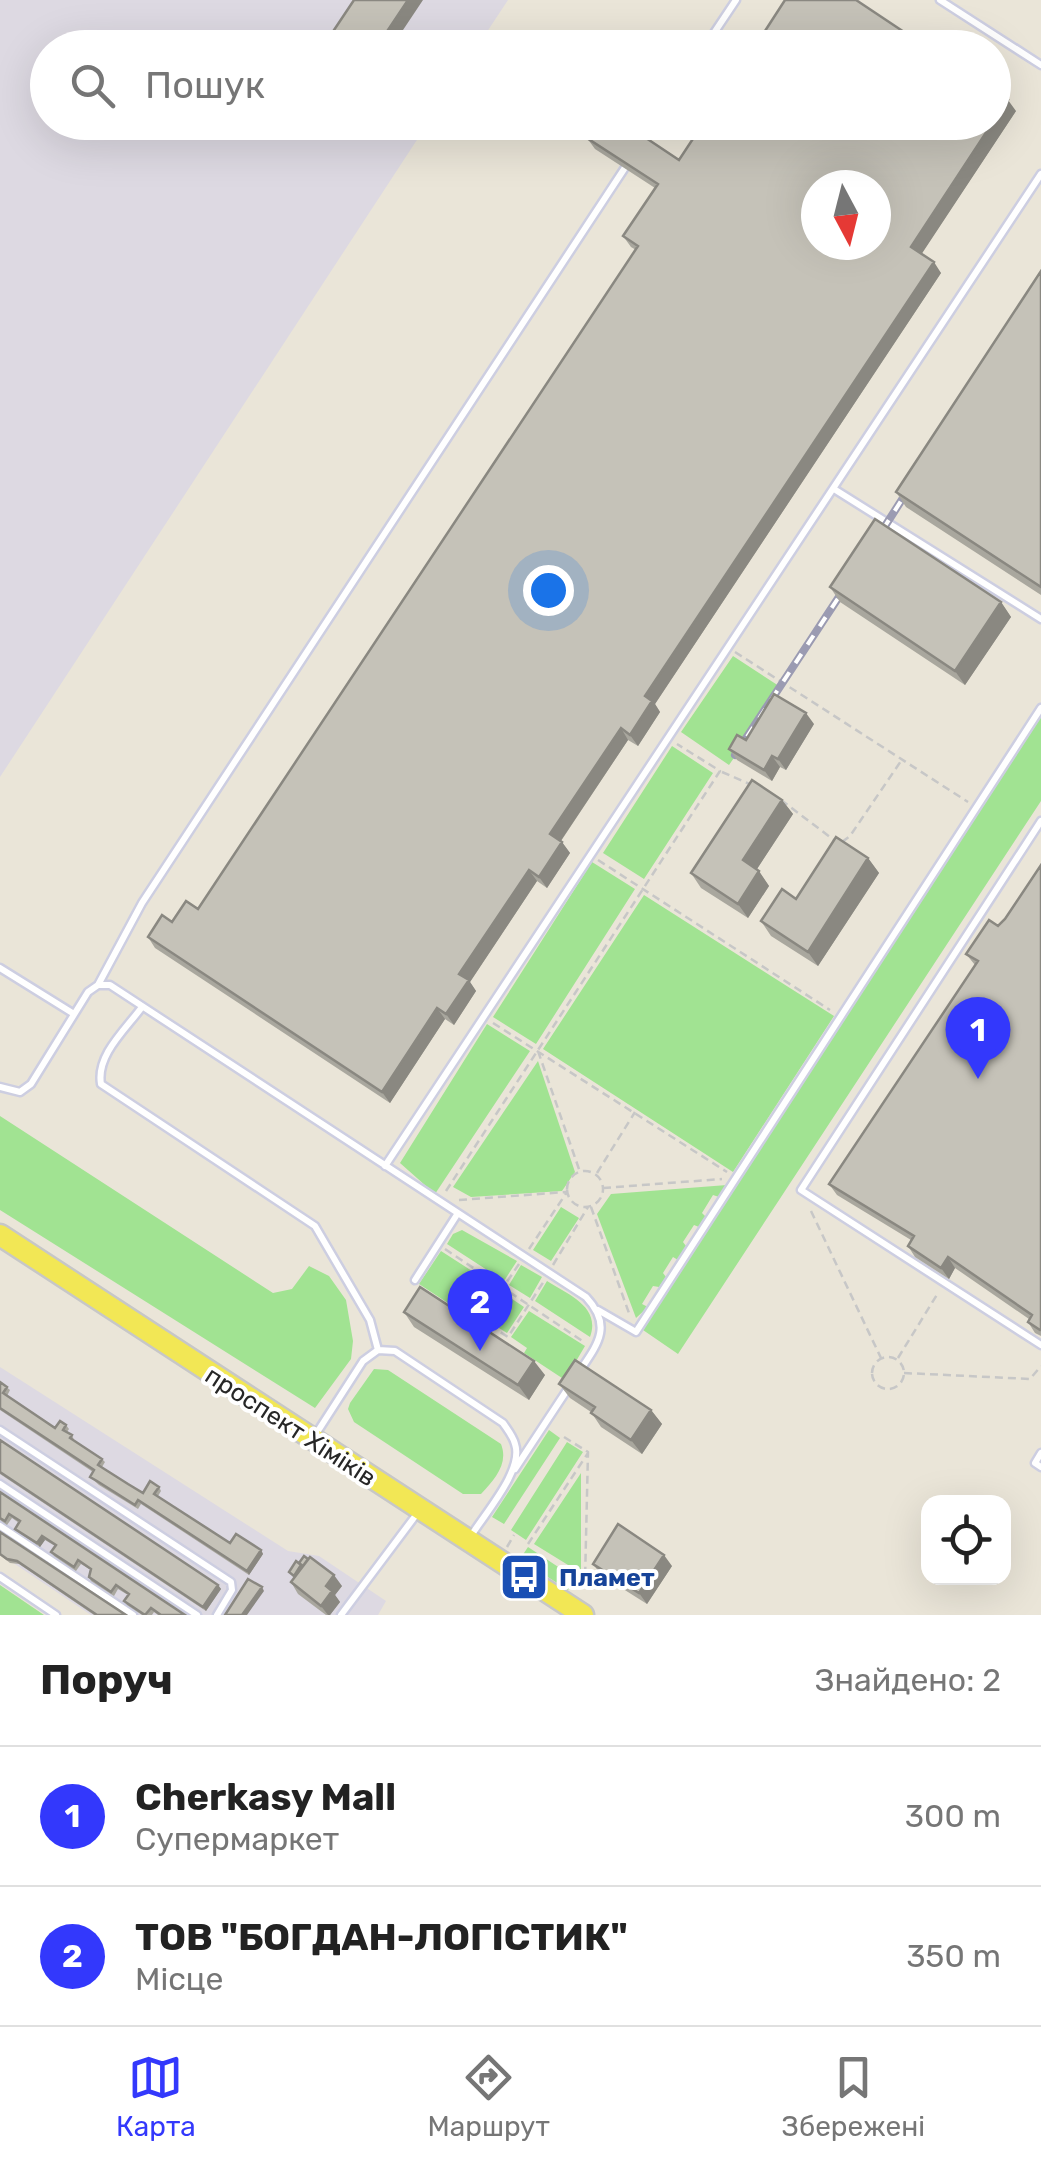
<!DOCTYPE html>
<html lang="uk">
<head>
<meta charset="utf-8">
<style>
  :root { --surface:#fff; --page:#f6f6f6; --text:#222; --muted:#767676; --line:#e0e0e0; --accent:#3338fc }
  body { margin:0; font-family:Rubik,sans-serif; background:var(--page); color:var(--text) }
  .controls { position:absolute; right:30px; bottom:30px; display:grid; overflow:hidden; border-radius:20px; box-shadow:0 10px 40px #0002 }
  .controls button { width:90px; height:90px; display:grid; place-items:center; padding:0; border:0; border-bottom:2px solid var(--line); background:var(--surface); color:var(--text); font:50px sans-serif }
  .compass { position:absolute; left:801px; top:170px; width:90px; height:90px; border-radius:50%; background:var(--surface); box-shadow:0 10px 40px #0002; rotate:173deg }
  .you { position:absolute; left:548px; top:590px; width:35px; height:35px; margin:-25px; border:8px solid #fff; border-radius:50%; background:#1a73e8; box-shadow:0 0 0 15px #1a73e833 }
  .badge { display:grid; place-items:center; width:65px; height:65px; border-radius:50%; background:var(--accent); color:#fff; font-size:32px; font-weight:700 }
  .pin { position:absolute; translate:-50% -82px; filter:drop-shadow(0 2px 5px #0008) }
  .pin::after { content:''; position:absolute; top:52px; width:35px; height:30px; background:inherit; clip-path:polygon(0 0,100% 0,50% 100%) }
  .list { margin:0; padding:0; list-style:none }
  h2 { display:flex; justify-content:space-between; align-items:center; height:130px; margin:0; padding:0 40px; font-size:42px }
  h2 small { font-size:32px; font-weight:400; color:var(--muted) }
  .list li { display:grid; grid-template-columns:65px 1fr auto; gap:30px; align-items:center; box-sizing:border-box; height:140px; padding:0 40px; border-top:2px solid var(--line) }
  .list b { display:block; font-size:38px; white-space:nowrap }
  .list p { margin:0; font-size:32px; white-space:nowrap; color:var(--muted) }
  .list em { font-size:32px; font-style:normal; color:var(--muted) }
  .icon { flex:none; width:55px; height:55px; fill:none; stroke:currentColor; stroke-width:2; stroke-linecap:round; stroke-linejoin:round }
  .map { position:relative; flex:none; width:1041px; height:1615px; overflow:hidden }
  .search { position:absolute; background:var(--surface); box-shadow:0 10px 40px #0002; left:30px; right:30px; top:30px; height:110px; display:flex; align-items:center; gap:25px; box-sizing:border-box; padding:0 35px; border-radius:55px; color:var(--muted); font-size:38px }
  .sheet { height:410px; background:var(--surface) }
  nav { display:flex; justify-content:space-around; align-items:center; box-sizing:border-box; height:140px; border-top:2px solid var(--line); background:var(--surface); font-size:28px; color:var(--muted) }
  nav a { display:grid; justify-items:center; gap:5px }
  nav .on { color:var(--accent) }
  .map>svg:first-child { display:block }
  .industrial { fill:#ddd9e2 }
  .green { fill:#a1e392 }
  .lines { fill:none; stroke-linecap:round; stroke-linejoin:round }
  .service-casing { stroke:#cdcee1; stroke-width:11 }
  .primary-casing { stroke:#c7c7c7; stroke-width:25 }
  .path { stroke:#c7c7c7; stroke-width:2.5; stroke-dasharray:8 5; stroke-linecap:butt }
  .service { stroke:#fff; stroke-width:6 }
  .primary { stroke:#f2e755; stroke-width:20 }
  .rail-casing { stroke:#9b9bb2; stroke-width:8 }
  .rail { stroke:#fff; stroke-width:4; stroke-dasharray:11; stroke-linecap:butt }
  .wall { fill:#a9a79e }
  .shaded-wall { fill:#8a8881 }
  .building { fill:#c5c2b8; stroke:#8a8881; stroke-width:2.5; fill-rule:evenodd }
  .labels { text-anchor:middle; stroke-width:8; stroke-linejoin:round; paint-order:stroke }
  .street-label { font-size:25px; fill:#272727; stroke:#fff }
  .transit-label { font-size:25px; font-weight:bold; fill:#164399; stroke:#fff; text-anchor:start }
</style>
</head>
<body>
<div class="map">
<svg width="1041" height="1615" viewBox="0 0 1041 1615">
  <rect width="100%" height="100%" fill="#eae5d8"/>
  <!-- industrial -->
  <path class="industrial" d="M0,0H508L477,47L48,48V122L428,123L0,777Z
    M0,1367L288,1551L319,1556L386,1601L378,1615H91L0,1554Z"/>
  <!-- green -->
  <path class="green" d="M733,656L782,688L729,765L681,732Z
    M1041,717V801L678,1354L643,1330Z
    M672,746L713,773L644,879L603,853Z
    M592,862L635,889L536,1044L493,1017Z
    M644,895L834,1016L733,1172L543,1049Z
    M487,1024L530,1051L435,1194L400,1163Z
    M538,1061L575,1172L562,1191L471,1197L453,1187Z
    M0,1116L273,1293L292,1289L309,1266L329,1276L346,1300L353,1341L351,1359L315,1408L0,1210Z
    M727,1185L719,1197L713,1195L702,1213L706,1217L699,1227L694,1225L683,1242L686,1246L678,1260L673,1257L663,1273L666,1277L659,1287L653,1286L642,1304L648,1307L636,1318L597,1214L611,1194Z
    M561,1207L579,1218L551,1261L533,1250Z
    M462,1230L517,1261L504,1281L447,1244L453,1234Z
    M441,1251L500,1289L481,1319L463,1308L460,1311L419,1284Z
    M521,1265L542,1277L530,1298L509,1285Z
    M547,1281C569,1295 601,1307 590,1337L535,1301Z
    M503,1293L524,1307L507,1333L486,1320Z
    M529,1311L585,1346L565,1380L524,1353L527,1348L511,1337Z
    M374,1369L388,1370L501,1444C509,1464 494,1480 481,1494H463L354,1422L348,1409L350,1403Z
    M549,1430L560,1438L504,1524L492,1517Z
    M567,1442L583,1452L526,1540L511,1530Z
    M581,1473V1573L534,1544Z
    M528,1547L575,1578L568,1590L520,1559Z
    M0,1585L44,1615H0Z"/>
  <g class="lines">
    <!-- service casing -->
    <g class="service-casing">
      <path id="service" d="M940,0L1041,65
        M704,48L736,0
        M641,144L655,122
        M834,489L1041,619
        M1041,821L801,1190L1041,1345
        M0,968L74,1014
        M98,985L142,903L628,163
        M142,1007C126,1029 96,1055 101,1084L315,1226L370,1320L378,1350
        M0,1087L20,1092L31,1084L88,992L98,985H110L586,1297C613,1326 598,1344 579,1372
        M385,1166L1041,174
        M415,1280L458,1213
        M598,1310L636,1332L1041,708
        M0,1430L231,1582L232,1590L217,1615
        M316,1434L363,1361L378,1350L395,1351L503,1423C507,1429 513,1436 515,1444C524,1470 485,1513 471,1536
        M1041,1453L1035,1463L1041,1467
        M515,1469L569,1387
        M0,1484L197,1615
        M0,1526L133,1615
        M0,1577L56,1615
        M341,1615L419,1511"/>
    </g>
    <!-- primary casing -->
    <g class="primary-casing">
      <path id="primary" d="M0,1235L583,1615"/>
    </g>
    <!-- path -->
    <path class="path" d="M735,652L968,802
      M722,772L752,785
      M781,800L834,840
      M842,842L850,836L901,761
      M598,860L830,1010
      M493,1023L727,1172
      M538,1051L580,1172
      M567 1189a18 18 0 1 1 36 0a18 18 0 1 1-36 0Z
      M597,1173L635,1112
      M603,1188L722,1179
      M446,1191L720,771L677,744
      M459,1200L566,1192
      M591,1207L630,1316
      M811,1211L881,1358
      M445,1249L584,1342
      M529,1249L567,1192
      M519,1264L481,1320L508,1337L544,1281
      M553,1265L588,1207
      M872 1373a16 16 0 1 1 32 0a16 16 0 1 1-32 0Z
      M898,1358L938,1293
      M904,1373L1030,1379L1041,1366
      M564,1437L588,1452L585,1581
      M528,1544L588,1453
      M507,1547L514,1535"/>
    <!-- service -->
    <use href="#service" class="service"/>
    <!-- primary -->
    <use href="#primary" class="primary"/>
    <!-- rail casing -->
    <g class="rail-casing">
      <path id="rail" d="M871,548L917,476
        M735,755L852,577"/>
    </g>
    <!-- rail -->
    <use href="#rail" class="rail"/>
  </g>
  <!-- wall -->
  <path class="wall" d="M1016,111L921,254L941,273L655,704L660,712L638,746L628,740L561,841L570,853L547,888L537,881L470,982L476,991L454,1025L445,1019L390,1103L155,948L148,937L172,922L198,909L636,250L631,247L623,236L655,188L595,149L587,138L679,160Z
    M305,122H340L329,139Z
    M1041,271V595L906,507L896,492Z
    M830,587L1001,602L1011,617L965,685L840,602Z
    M814,724L786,770L780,767L772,781L737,760L729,749L746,740Z
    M782,800L793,814L757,869L769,886L748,918L701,888L691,873Z
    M868,858L879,873L818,966L771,936L761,921L796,899Z
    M1041,865V1336L1035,1333L1028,1322L1029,1319L955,1268L949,1279L915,1257L908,1246L911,1240L837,1195L829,1184L975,965L966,954L1005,919Z
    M404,1312L545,1375L529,1400L414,1327Z
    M0,1382L10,1390L7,1396L55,1428L66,1425L69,1429L67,1432L72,1435L74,1440L102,1459L105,1462L102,1467L143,1493L159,1487L161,1491L158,1496L230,1543L261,1550L263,1554L249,1575L141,1504L138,1509L99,1485L90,1477L93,1472L0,1410Z
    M559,1384L651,1410L662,1424L642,1454L601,1427L591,1412L570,1398Z
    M0,1440L218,1585L221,1589L206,1611L0,1474Z
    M0,1492L185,1615H158L154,1612L152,1615H142L127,1605L124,1601L128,1595L118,1589L114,1596L91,1581L89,1577L91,1570L81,1564L76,1571L54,1556L51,1552L55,1546L45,1540L40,1547L18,1532L15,1529L19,1523L12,1518L7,1525L0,1520Z
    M0,1532L126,1615H94L19,1564L10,1563L0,1555Z
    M593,1564L672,1566L647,1604L601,1575Z
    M289,1572L342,1586L335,1595L340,1602L330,1615H326L298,1594L291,1582L294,1578Z"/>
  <!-- shaded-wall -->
  <path class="shaded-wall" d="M408,0H423L391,48H376Z
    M1008,100L1016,111L919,258L911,247Z
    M325,122H340L329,139L321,128Z
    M934,262L941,273L655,704L660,712L638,746L630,735L645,696Z
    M1001,602L1011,617L965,685L955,671Z
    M806,713L814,724L786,770L778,759Z
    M621,728L628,740L558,845L550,834Z
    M772,756L780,767L772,781L764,770Z
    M782,800L793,814L753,875L743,860Z
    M562,842L570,853L547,888L539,877Z
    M868,858L879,873L818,966L808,952Z
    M529,870L537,881L470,982L476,991L454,1025L446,1014L459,974Z
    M759,871L769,886L748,918L738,904Z
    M437,1008L445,1019L390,1103L382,1092Z
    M948,1257L955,1268L949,1279L941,1268Z
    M534,1361L545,1375L529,1400L518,1385Z
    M651,1410L662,1424L642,1454L631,1440Z
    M42,1536L45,1540L40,1547L37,1543Z
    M261,1550L263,1554L249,1575L247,1571Z
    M664,1555L672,1566L647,1604L639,1593Z
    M334,1575L342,1586L335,1595L340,1602L330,1615H328L321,1606L326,1586Z
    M218,1585L221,1589L206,1611L203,1607Z
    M262,1587L264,1591L247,1615H242Z"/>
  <!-- building -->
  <path class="building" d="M354,0H408L376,48H322Z
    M785,0H856L928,48H754Z
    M994,91L1008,100L994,122Z
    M597,122H622L679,160L704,122H993L911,247L934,262L645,696L652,701L630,735L621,728L550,834L562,842L539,877L529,870L459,974L469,980L446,1014L437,1008L382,1092L148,937L162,915L172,922L186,901L198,909L638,246L623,236L658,184L587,138ZM816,185H876V245H816Z
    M1041,271V587L896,492Z
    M875,519L1001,602L955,671L830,587Z
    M774,694L806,713L778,759L772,756L764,770L729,749L737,735L746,740Z
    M752,780L782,800L743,860L759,871L738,904L691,873Z
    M836,837L868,858L808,952L761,921L782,889L796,899Z
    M1041,865V1329L1040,1330L1028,1322L1032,1315L948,1257L941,1268L908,1246L914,1236L829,1184L978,961L966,954L989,920L998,926L1005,919Z
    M420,1287L534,1361L518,1385L404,1312Z
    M575,1360L651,1410L631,1440L591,1413L595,1407L559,1384Z
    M0,1382L7,1387L3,1393L55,1428L60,1421L66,1425L63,1430L72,1435L70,1438L102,1459L98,1465L128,1484L143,1493L150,1481L159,1487L154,1494L230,1543L236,1534L261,1550L247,1571L138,1500L135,1505L97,1481L90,1477L94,1470L0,1408Z
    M0,1440L218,1585L203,1607L0,1472Z
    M0,1492L185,1615H161L151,1608L145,1615L124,1601L129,1594L116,1585L111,1592L89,1577L91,1569L78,1560L74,1567L51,1552L56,1545L42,1536L37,1543L15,1529L20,1521L9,1514L5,1521L0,1518Z
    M618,1524L664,1555L639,1593L593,1564Z
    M0,1532L126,1615H97L17,1561L7,1559L0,1554Z
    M304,1556L308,1559L303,1566L299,1563Z
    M310,1557L334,1575L326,1586L332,1591L321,1606L291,1582Z
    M296,1561L301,1565L294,1576L289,1572Z
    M248,1579L262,1587L242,1615H225Z"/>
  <!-- icons -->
  <defs>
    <g id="bus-square" transform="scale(2.5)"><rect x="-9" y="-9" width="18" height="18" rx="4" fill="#1a4fb4" stroke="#fff"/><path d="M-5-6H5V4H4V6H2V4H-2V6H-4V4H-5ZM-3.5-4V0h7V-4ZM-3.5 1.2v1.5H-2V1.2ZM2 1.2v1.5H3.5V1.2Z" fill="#fff"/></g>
  </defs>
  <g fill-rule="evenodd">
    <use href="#bus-square" x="524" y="1577"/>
  </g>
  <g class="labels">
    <!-- street labels -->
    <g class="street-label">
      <text transform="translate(291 1426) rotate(33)" y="9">проспект Хіміків</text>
    </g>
    <!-- transit labels -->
    <g class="transit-label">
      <text x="559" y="1586">Пламет</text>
    </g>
  </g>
</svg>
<div class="controls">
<button><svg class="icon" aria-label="locate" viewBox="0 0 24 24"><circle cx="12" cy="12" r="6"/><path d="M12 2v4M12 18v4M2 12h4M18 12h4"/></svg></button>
</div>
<svg class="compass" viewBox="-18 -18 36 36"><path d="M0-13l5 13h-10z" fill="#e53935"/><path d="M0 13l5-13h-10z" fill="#767676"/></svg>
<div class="you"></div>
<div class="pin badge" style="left:978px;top:1079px">1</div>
<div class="pin badge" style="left:480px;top:1351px">2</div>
<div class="search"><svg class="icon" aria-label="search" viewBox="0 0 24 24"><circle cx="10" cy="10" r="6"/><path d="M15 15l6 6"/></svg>Пошук</div>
</div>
<section class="sheet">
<h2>Поруч<small>Знайдено: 2</small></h2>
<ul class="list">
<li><span class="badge">1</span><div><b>Cherkasy Mall</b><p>Супермаркет</p></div><em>300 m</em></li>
<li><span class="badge">2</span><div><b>ТОВ &quot;БОГДАН-ЛОГІСТИК&quot;</b><p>Місце</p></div><em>350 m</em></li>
</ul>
</section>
<nav>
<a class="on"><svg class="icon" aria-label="map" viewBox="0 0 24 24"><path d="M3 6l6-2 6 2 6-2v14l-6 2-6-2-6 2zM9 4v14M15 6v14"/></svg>Карта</a>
<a><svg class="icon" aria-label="directions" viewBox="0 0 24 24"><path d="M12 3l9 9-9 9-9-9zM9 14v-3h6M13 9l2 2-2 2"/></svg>Маршрут</a>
<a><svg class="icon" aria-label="saved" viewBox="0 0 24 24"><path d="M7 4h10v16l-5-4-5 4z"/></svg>Збережені</a>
</nav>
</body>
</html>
